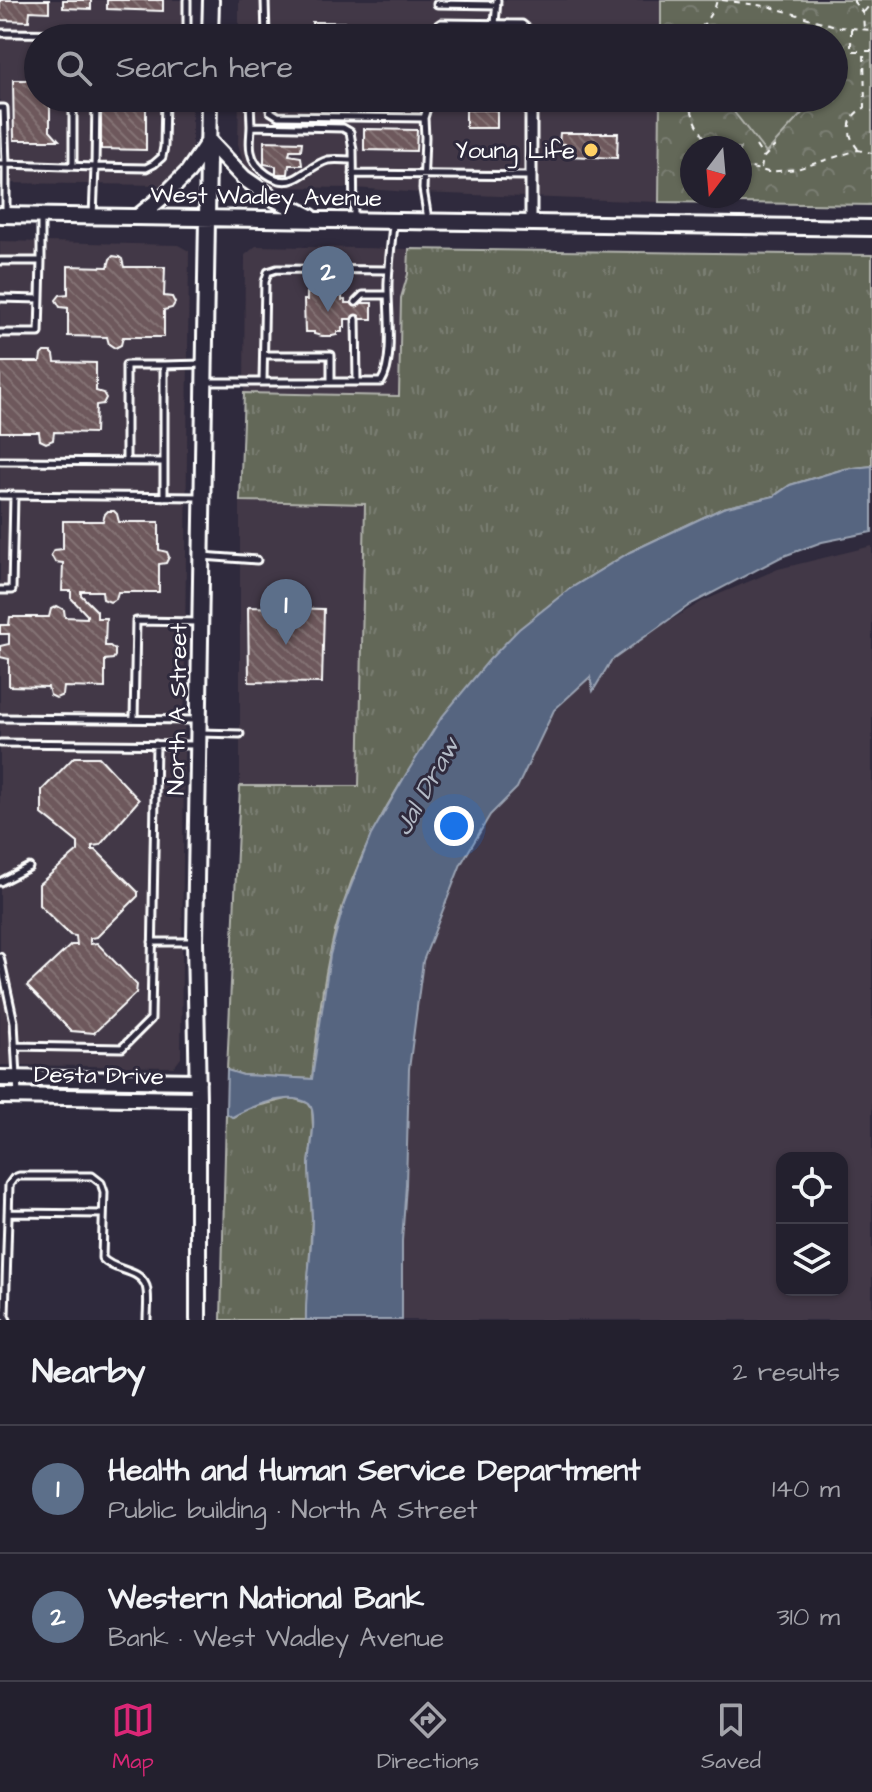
<!DOCTYPE html>
<html lang="en">
<head>
<meta charset="utf-8">
<style>
  :root { --surface:#23202e; --page:#2b2836; --text:#f1f3f6; --muted:#a3a3aa; --line:#403e4a; --accent:#db2777 }
  body { margin:0; font-family:"Architects Daughter",sans-serif; background:var(--page); color:var(--text) }
  .controls { position:absolute; right:24px; bottom:24px; display:grid; overflow:hidden; border-radius:16px; box-shadow:0 2px 6px #0004 }
  .controls button { width:72px; height:72px; display:grid; place-items:center; padding:0; border:0; border-bottom:2px solid var(--line); background:var(--surface); color:var(--text); font:40px sans-serif }
  .compass { position:absolute; left:680px; top:136px; width:72px; height:72px; border-radius:50%; background:var(--surface); box-shadow:0 2px 6px #0004; rotate:196deg }
  .you { position:absolute; left:454px; top:826px; width:28px; height:28px; margin:-20px; border:6px solid #fff; border-radius:50%; background:#1a73e8; box-shadow:0 0 0 12px #1a73e833 }
  .badge { display:grid; place-items:center; width:52px; height:52px; border-radius:50%; background:var(--accent); color:#fff; font-size:26px; font-weight:700 }
  .pin { position:absolute; translate:-50% -66px; filter:drop-shadow(0 2px 4px #0008) }
  .pin::after { content:''; position:absolute; top:42px; width:28px; height:24px; background:inherit; clip-path:polygon(0 0,100% 0,50% 100%) }
  .list { margin:0; padding:0; list-style:none }
  h2 { display:flex; justify-content:space-between; align-items:center; height:104px; margin:0; padding:0 32px; font-size:34px }
  h2 small { font-size:26px; font-weight:400; color:var(--muted) }
  .list li { display:grid; grid-template-columns:52px 1fr auto; gap:24px; align-items:center; box-sizing:border-box; height:128px; padding:0 32px; border-top:2px solid var(--line) }
  .list b { display:block; font-size:30px; white-space:nowrap }
  .list p { margin:0; font-size:26px; white-space:nowrap; color:var(--muted) }
  .list em { font-size:26px; font-style:normal; color:var(--muted) }
  .icon { flex:none; width:44px; height:44px; fill:none; stroke:currentColor; stroke-width:2; stroke-linecap:round; stroke-linejoin:round }
  .map { position:relative; flex:none; width:872px; height:1320px; overflow:hidden }
  .search { position:absolute; background:var(--surface); box-shadow:0 2px 6px #0004; left:24px; right:24px; top:24px; height:88px; display:flex; align-items:center; gap:20px; box-sizing:border-box; padding:0 28px; border-radius:44px; color:var(--muted); font-size:30px }
  .sheet { height:360px; background:var(--surface) }
  nav { display:flex; justify-content:space-around; align-items:center; box-sizing:border-box; height:112px; border-top:2px solid var(--line); background:var(--surface); font-size:22px; color:var(--muted) }
  nav a { display:grid; justify-items:center; gap:4px }
  nav .on { color:var(--accent) }
  .map>svg:first-child { display:block }
  .built { fill:#423846; fill-rule:evenodd }
  .grass { fill:url(#grass-tufts); stroke:#b1b3ac; stroke-width:2 }
  .park { fill:url(#park-crowns); stroke:#b1b3ac; stroke-width:2; fill-rule:evenodd }
  .pitch { fill:#636759; stroke:#b1b3ac; stroke-width:2 }
  .water { fill:#576580; stroke:#9aa3b3; stroke-width:2 }
  .building { fill:url(#building-back-hatch); stroke:#fff; stroke-width:2 }
  .lines { fill:none; stroke-linecap:round; stroke-linejoin:round }
  .lane-casing { stroke:#fff; stroke-width:11 }
  .street-casing { stroke:#fff; stroke-width:15 }
  .secondary-casing { stroke:#fff; stroke-width:20 }
  .path { stroke:#fff; stroke-width:2; stroke-dasharray:6 6; stroke-linecap:butt }
  .lane { stroke:#2f2a3d; stroke-width:5 }
  .street { stroke:#2f2a3d; stroke-width:9 }
  .secondary { stroke:#2f2a3d; stroke-width:14 }
  .poi-dot { fill:#ffd166; stroke:#2f2a3d; stroke-width:3 }
  .labels { text-anchor:middle; stroke-width:6; stroke-linejoin:round; paint-order:stroke }
  .poi-label { font-size:24px; fill:#fff; stroke:#2f2a3d; text-anchor:end }
  .street-label { font-size:24px; fill:#fff; stroke:#2f2a3d }
  .water-label { font-size:26px; font-style:italic; fill:#b3bac6; stroke:#2f2a3d }
</style>
</head>
<body>
<div class="map">
<svg width="872" height="1320" viewBox="0 0 872 1320">
  <defs>
    <pattern id="grass-tufts" width="24" height="20" patternUnits="userSpaceOnUse" patternTransform="scale(2)"><rect width="24" height="20" fill="#636759"/><path d="M3 7l-1-3M5 7V3M7 7l1-3M15 17l-1-3M17 17v-4M19 17l1-3" fill="none" stroke="#7a7e72"/></pattern>
    <pattern id="park-crowns" width="20" height="18" patternUnits="userSpaceOnUse" patternTransform="scale(2)"><rect width="20" height="18" fill="#636759"/><path d="M2 6a3 3 0 1 1 6 0M12 15a3 3 0 1 1 6 0" fill="none" stroke="#7a7e72"/></pattern>
    <pattern id="building-back-hatch" width="6" height="6" patternUnits="userSpaceOnUse" patternTransform="scale(2)"><rect width="6" height="6" fill="#6e595c"/><path d="M-1 5l2 2M0 0l6 6M5-1l2 2" fill="none" stroke="#847274"/></pattern>
  </defs>
  <rect width="100%" height="100%" fill="#2f2a3d"/>
  <filter id="ink" filterUnits="userSpaceOnUse"><feTurbulence type="fractalNoise" baseFrequency=".0125" numOctaves="2"/><feDisplacementMap in="SourceGraphic" scale="16" xChannelSelector="R" yChannelSelector="G"/><feConvolveMatrix kernelMatrix="1 2 1 2 8 2 1 2 1" color-interpolation-filters="sRGB"/></filter>
  <g filter="url(#ink)">
    <!-- built -->
    <path class="built" d="M0,0H192L191,38H38V98H192V150L185,166L168,185L0,183Z
      M239,0H661V38H239Z
      M239,98H660L659,202L421,193L355,188L269,187L256,179L244,164L238,144Z
      M0,241L178,245L189,251L181,1058L174,1067L0,1065Z
      M256,246L409,249L408,274L401,298L399,396L244,393L245,255Z
      M240,501L365,504L359,787L240,786Z
      M872,546V1320H389L394,1094L422,933L531,736L588,678L651,632L703,601L778,569ZM782,1158H842V1290H782Z"/>
    <!-- grass -->
    <path class="grass" d="M409,249L872,255V466L844,469L790,485L774,496L723,508L630,552L568,590L519,630L416,760C376,817 343,889 329,957C321,997 316,1038 312,1079L243,1075L227,1070L240,786H359L365,504L240,501L244,393L399,396L401,298L408,274Z
      M291,1098L308,1103L312,1109L313,1128L309,1165L312,1218L306,1320H221L226,1113L233,1117L249,1108Z"/>
    <!-- park -->
    <path class="park" d="M661,0H872V205L659,202L660,98H834V38H661ZM692,148H740V196H692Z"/>
    <!-- pitch -->
    <path class="pitch" d="M774,28H793L814,38H722L755,29Z
      M723,98H816L766,153Z"/>
    <!-- water -->
    <path class="water" d="M872,466V532L822,542L781,557L691,604L611,661L593,691L590,677L554,710L517,788L490,815L461,864L423,961L409,1069L406,1185L402,1241V1320H306C305,1287 312,1254 312,1221C312,1202 309,1183 309,1165C310,1152 318,1112 309,1104C290,1090 250,1107 232,1117L226,1113L227,1070L243,1075L312,1079L330,955L344,904L371,835L405,776L441,718L489,660L519,629L568,590L630,552L723,508L774,496L790,485L844,469Z"/>
    <!-- building -->
    <path class="building" d="M0,0H49V12L30,11L29,21L0,20Z
      M63,0H91V9L63,8Z
      M107,0H163V11L107,9Z
      M312,22L417,23L416,38H312Z
      M13,80H38V98H50V130L59,140H14Z
      M312,98H415V100Z
      M101,107H146V150L101,149Z
      M466,110H497V128H466Z
      M364,129L417,130L416,151L364,150Z
      M560,133H618L617,158L566,156L565,144H559Z
      M264,141L302,142L301,150H290L289,155L301,157L302,165H289L288,174H276V166L264,164Z
      M113,256L119,257L122,259L124,267H165L164,296L172,297L175,303L172,308L164,310V337H123L121,345L115,348L109,344L107,337L68,336V308L60,307L56,300L60,295L68,294V266L108,267L110,259Z
      M307,293L342,294V300H345V303H372V319H345V327H342V332H337V335L332,336H322L314,334V332H305L304,300H307Z
      M44,352H51L54,355L55,362L96,363V391L103,393L106,398L103,404L96,405L95,433L54,432L53,440L46,443L40,440L39,432H0V362H40L41,355Z
      M108,511H114L117,514L119,522H159V550L167,552L169,557L166,563L159,564V592H118L116,599L110,602L103,599L102,591H81V595L97,611V618H106L105,646H110L115,650V656L113,659L105,660V688L64,687L63,695L56,698L50,695L48,687L9,686V659L0,657V646L9,644V634H0V625H9L10,617H49L51,609L57,606L64,610L65,617L87,618V615L71,598V591H62L63,563L55,562L51,555L54,550L63,549V521H103L105,514Z
      M248,607L324,609L322,683L249,682Z
      M74,757H99L139,800L100,845L92,846V850H96L138,892V896L97,937L90,938V944L97,943L137,985L136,993L94,1033L71,1031L27,986L71,945H77L76,936L70,935L39,905V884L78,851V843L42,814V790Z"/>
    <g class="lines">
      <!-- lane casing -->
      <g class="lane-casing">
        <path id="lane" d="M187,0V34
          M265,0L266,38
          M437,4L497,5
          M495,24L497,0
          M0,33L207,35
          M429,38L431,30L441,23L522,24L528,29V38
          M250,98L251,126L343,128L350,132L353,150L354,218
          M268,98L270,111L278,116L424,118L430,98
          M0,108H4L6,164H0
          M424,118L425,137L423,189L428,219
          M251,126C251,134 249,144 251,152C254,169 277,186 294,179C306,174 314,164 328,160C335,159 345,160 353,160
          M73,165V98
          M353,174L531,176
          M6,214V164L95,167L96,98
          M93,216L95,167L146,168L154,164L162,157L164,147L165,98
          M0,261H41V219
          M0,298L40,299
          M356,302L363,295H388
          M356,319L357,381
          M0,333H39L41,261
          M264,355H331V381
          M263,381L265,282L268,272L277,269L389,270
          M206,382H381C395,361 387,308 388,282C389,263 391,244 393,225
          M0,461L164,462
          M126,462V365H164
          M0,495L199,497
          M164,497V365L203,364
          M202,556L257,560
          M0,590H12L14,495
          M0,718L195,720
          M134,719L136,621L199,622
          M200,733L240,734
          M0,743L195,745
          M0,882L29,867
          M152,942H194
          M0,957L14,1022L18,1095
          M15,1046L122,1048L151,1019L156,744
          M8,1213L103,1214
          M7,1320L5,1316L9,1185L14,1178L19,1176H92L101,1183L104,1192L102,1258C114,1272 139,1268 146,1286C149,1295 147,1310 147,1320"/>
      </g>
      <!-- street casing -->
      <g class="street-casing">
        <path id="street" d="M531,101V221"/>
      </g>
      <!-- secondary casing -->
      <g class="secondary-casing">
        <path id="secondary" d="M210,38L211,0
          M0,215L872,228
          M139,216L166,194L188,172L209,141L244,178L273,198L311,217
          M0,1078L198,1081
          M0,1096L198,1099
          M198,1320V1099L195,942L209,98"/>
      </g>
      <!-- path -->
      <path class="path" d="M722,0L771,7L839,27L872,30
        M854,0V2L863,13L864,30
        M864,12L872,2
        M851,29V51H862
        M695,38L715,7L717,0
        M872,51H864L865,108L872,111
        M688,98C692,116 700,133 712,148
        M756,146L763,157
        M858,149C846,135 846,116 864,108
        M740,165L768,172L797,169L858,150L872,153
        M761,169L763,158L775,146"/>
      <!-- lane -->
      <use href="#lane" class="lane"/>
      <!-- street -->
      <use href="#street" class="street"/>
      <!-- secondary -->
      <use href="#secondary" class="secondary"/>
    </g>
  </g>
  <!-- markers -->
  <circle class="poi-dot" cx="591" cy="150" r="8"/>
  <g class="labels">
    <!-- poi labels -->
    <g class="poi-label">
      <text x="575" y="158">Young Life</text>
    </g>
    <!-- street labels -->
    <g class="street-label">
      <text transform="translate(266 196) rotate(1)" y="8">West Wadley Avenue</text>
      <text transform="translate(177 709) rotate(-89)" y="8">North A Street</text>
      <text transform="translate(99 1075) rotate(1)" y="8">Desta Drive</text>
    </g>
    <!-- water labels -->
    <g class="water-label">
      <text transform="translate(426 786) rotate(-61)" y="9">Jal Draw</text>
    </g>
  </g>
</svg>
<div class="controls">
<button><svg class="icon" aria-label="locate" viewBox="0 0 24 24"><circle cx="12" cy="12" r="6"/><path d="M12 2v4M12 18v4M2 12h4M18 12h4"/></svg></button>
<button><svg class="icon" aria-label="layers" viewBox="0 0 24 24"><path d="M12 4l9 5-9 5-9-5zM3 14l9 5 9-5"/></svg></button>
</div>
<svg class="compass" viewBox="-18 -18 36 36"><path d="M0-13l5 13h-10z" fill="#e53935"/><path d="M0 13l5-13h-10z" fill="#a3a3aa"/></svg>
<div class="you"></div>
<div class="pin badge" style="left:286px;top:645px;background:#5c6f8a">1</div>
<div class="pin badge" style="left:328px;top:312px;background:#5c6f8a">2</div>
<div class="search"><svg class="icon" aria-label="search" viewBox="0 0 24 24"><circle cx="10" cy="10" r="6"/><path d="M15 15l6 6"/></svg>Search here</div>
</div>
<section class="sheet">
<h2>Nearby<small>2 results</small></h2>
<ul class="list">
<li><span class="badge" style="background:#5c6f8a">1</span><div><b>Health and Human Service Department</b><p>Public building · North A Street</p></div><em>140 m</em></li>
<li><span class="badge" style="background:#5c6f8a">2</span><div><b>Western National Bank</b><p>Bank · West Wadley Avenue</p></div><em>310 m</em></li>
</ul>
</section>
<nav>
<a class="on"><svg class="icon" aria-label="map" viewBox="0 0 24 24"><path d="M3 6l6-2 6 2 6-2v14l-6 2-6-2-6 2zM9 4v14M15 6v14"/></svg>Map</a>
<a><svg class="icon" aria-label="directions" viewBox="0 0 24 24"><path d="M12 3l9 9-9 9-9-9zM9 14v-3h6M13 9l2 2-2 2"/></svg>Directions</a>
<a><svg class="icon" aria-label="saved" viewBox="0 0 24 24"><path d="M7 4h10v16l-5-4-5 4z"/></svg>Saved</a>
</nav>
</body>
</html>
